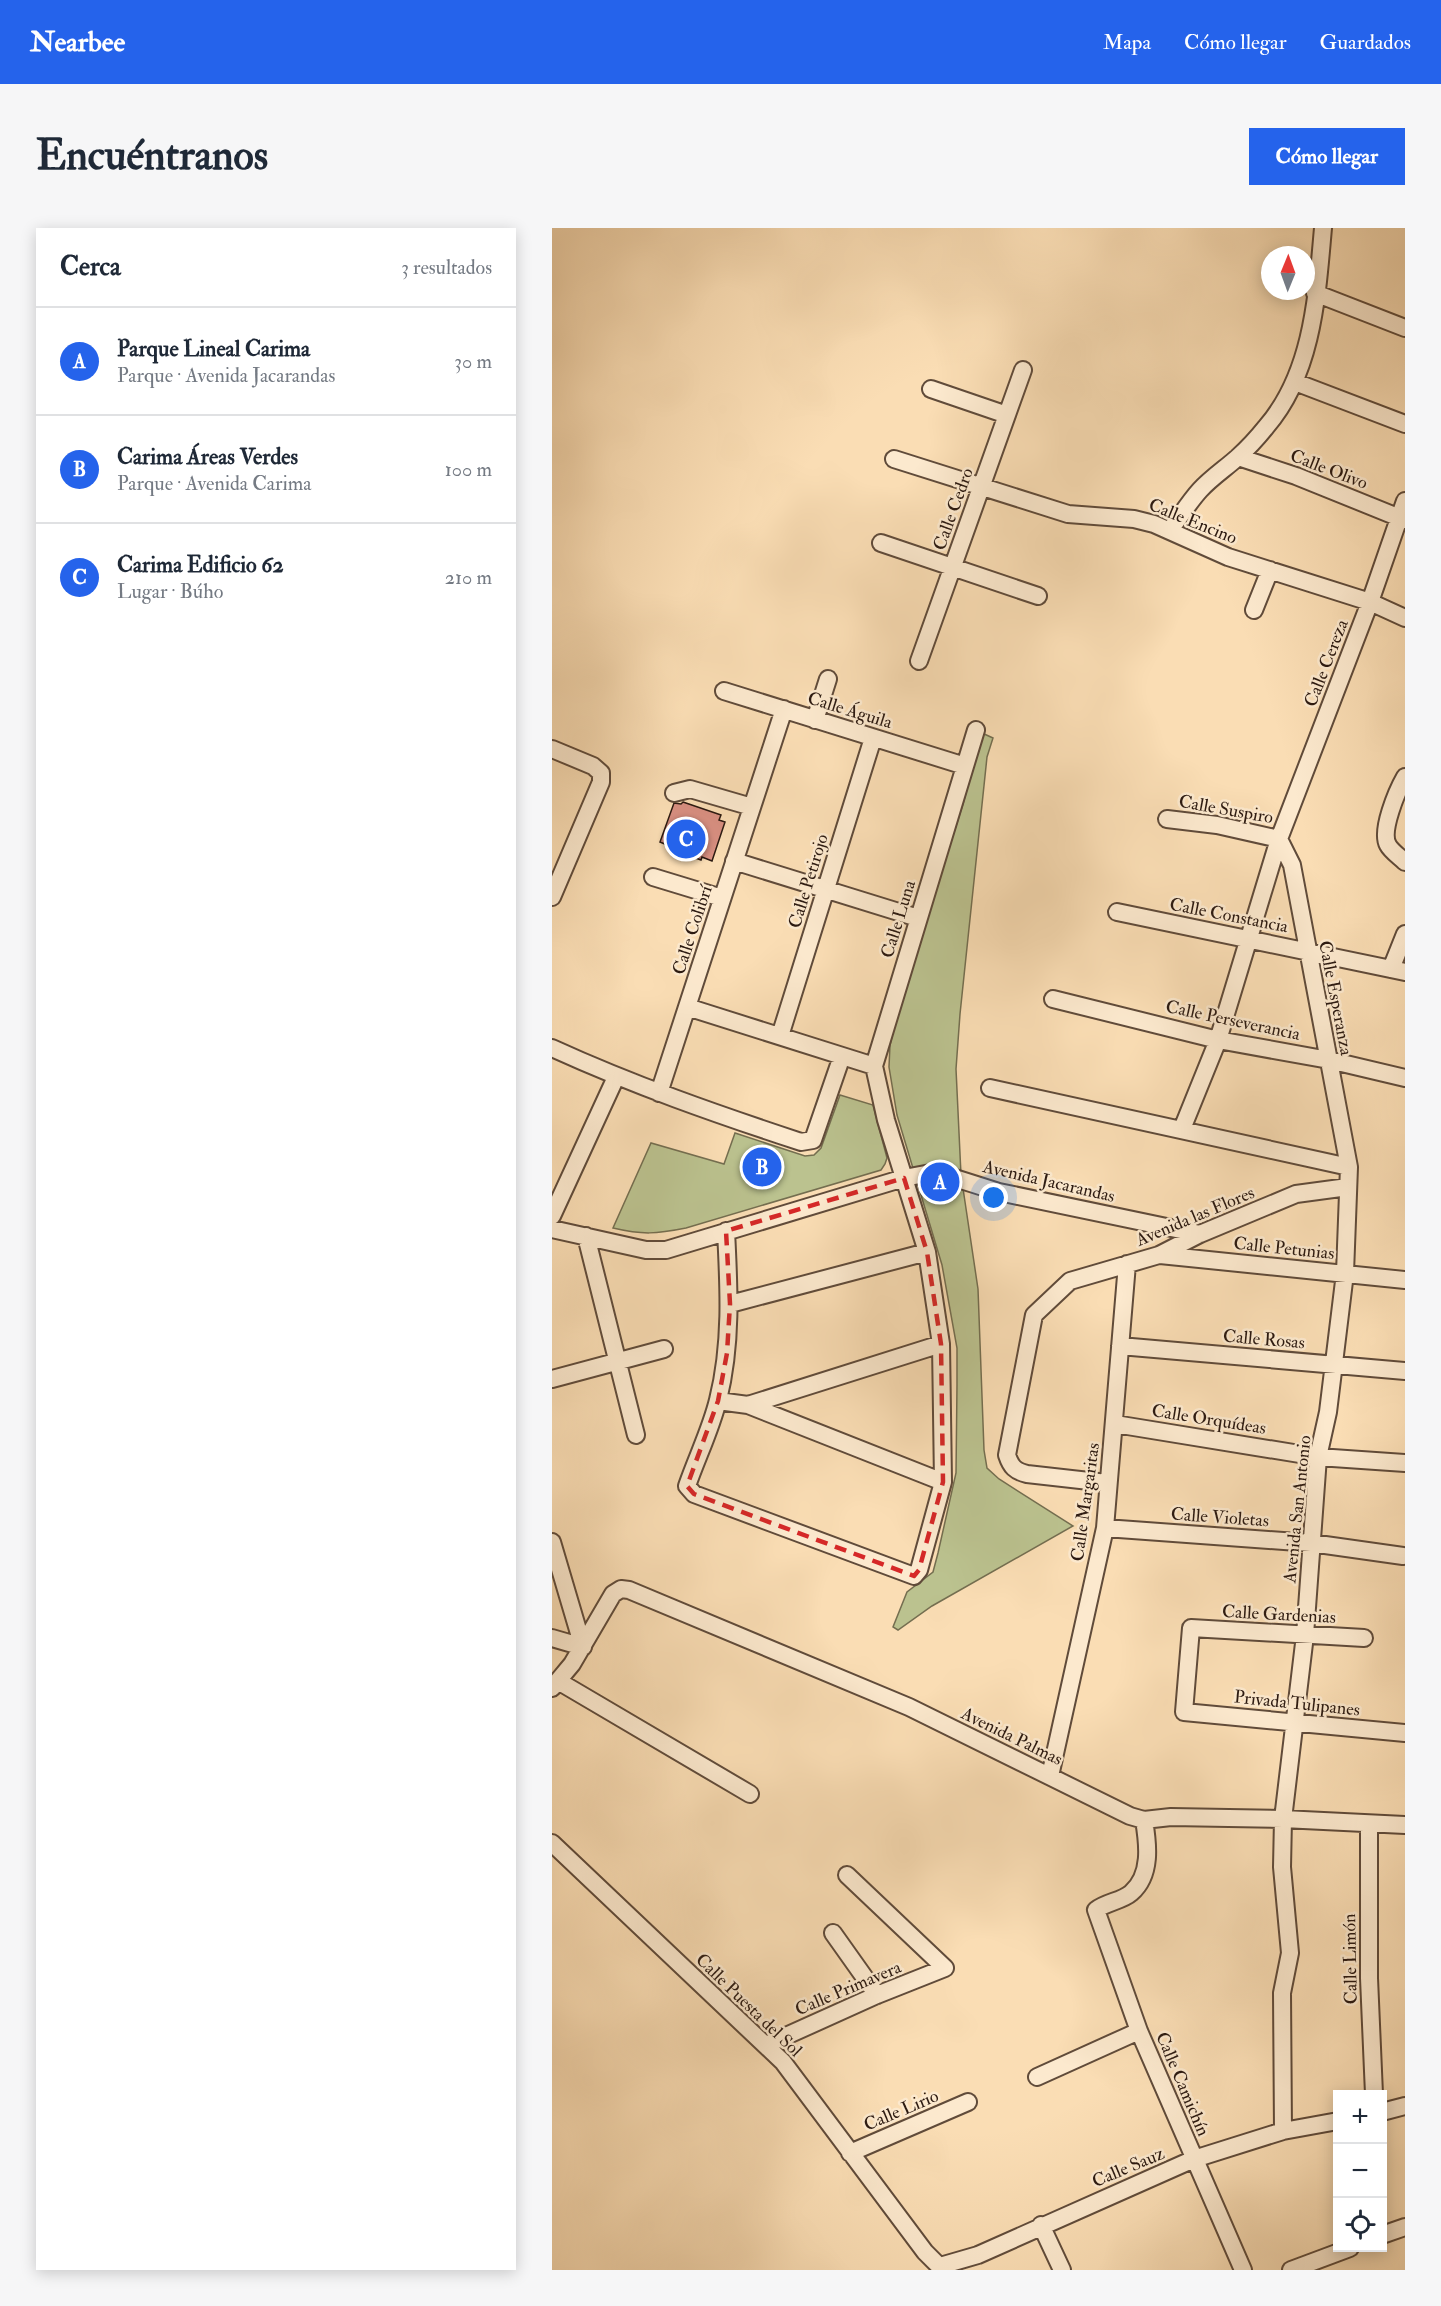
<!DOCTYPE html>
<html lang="es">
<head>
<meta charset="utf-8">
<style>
  :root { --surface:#fff; --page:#f6f6f7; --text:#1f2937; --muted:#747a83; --line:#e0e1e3; --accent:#2563eb }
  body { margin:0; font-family:"IM FELL Double Pica",serif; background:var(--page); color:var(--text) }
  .controls { position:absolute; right:18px; bottom:18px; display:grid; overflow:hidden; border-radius:0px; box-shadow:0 3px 15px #0003 }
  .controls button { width:54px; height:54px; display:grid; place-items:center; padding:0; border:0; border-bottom:2px solid var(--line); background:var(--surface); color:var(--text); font:30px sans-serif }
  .compass { position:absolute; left:709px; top:18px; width:54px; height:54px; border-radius:50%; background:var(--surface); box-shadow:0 3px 15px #0003; rotate:1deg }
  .you { position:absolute; left:442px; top:970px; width:21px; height:21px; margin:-15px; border:4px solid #fff; border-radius:50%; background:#1a73e8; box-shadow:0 0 0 9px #1a73e833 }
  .badge { display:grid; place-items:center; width:39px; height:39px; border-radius:50%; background:var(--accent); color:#fff; font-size:20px; font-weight:700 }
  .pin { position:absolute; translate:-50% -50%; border:3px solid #fff; box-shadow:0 2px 6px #0006 }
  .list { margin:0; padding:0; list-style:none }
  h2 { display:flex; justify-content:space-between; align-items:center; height:78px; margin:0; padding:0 24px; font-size:26px }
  h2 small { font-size:20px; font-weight:400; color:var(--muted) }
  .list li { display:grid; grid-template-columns:39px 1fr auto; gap:18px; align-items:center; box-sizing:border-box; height:108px; padding:0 24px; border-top:2px solid var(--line) }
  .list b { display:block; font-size:22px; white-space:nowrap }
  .list p { margin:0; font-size:20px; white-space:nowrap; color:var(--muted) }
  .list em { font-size:20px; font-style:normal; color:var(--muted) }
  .icon { flex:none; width:33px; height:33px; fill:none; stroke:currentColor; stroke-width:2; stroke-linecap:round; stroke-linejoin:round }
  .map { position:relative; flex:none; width:853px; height:2042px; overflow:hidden; border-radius:0px }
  header { display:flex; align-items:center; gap:36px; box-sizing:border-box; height:84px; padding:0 30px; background:var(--accent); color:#fff }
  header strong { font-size:28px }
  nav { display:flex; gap:33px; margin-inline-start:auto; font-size:21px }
  .intro { display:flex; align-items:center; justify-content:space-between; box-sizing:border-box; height:144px; padding:0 36px }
  h1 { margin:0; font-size:42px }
  .button { padding:15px 27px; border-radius:0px; background:var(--accent); color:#fff; font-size:21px; font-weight:700 }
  main { display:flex; gap:36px; padding:0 36px }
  aside { flex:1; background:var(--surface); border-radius:0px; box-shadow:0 3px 15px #0003 }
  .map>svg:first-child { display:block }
  .green { fill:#bbc28f; stroke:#746e50; stroke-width:1.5 }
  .building { fill:#d88f81; stroke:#2c1a11; stroke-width:1.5 }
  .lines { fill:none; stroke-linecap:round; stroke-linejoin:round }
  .minor-casing { stroke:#604b3a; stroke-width:20 }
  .minor { stroke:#fce9ce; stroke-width:16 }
  .marked { fill:none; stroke:#d62828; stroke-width:4.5; stroke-dasharray:12 8; stroke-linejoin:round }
  .labels { text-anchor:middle; stroke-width:5; stroke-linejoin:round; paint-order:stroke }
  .street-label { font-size:18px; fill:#2c1a11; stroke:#fce9ce }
</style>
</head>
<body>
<header>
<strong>Nearbee</strong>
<nav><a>Mapa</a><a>Cómo llegar</a><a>Guardados</a></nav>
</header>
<div class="intro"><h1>Encuéntranos</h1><a class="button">Cómo llegar</a></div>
<main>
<aside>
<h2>Cerca<small>3 resultados</small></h2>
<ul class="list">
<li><span class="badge">A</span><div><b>Parque Lineal Carima</b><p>Parque · Avenida Jacarandas</p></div><em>30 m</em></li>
<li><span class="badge">B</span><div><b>Carima Áreas Verdes</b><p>Parque · Avenida Carima</p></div><em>100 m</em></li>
<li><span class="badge">C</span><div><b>Carima Edificio 62</b><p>Lugar · Búho</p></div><em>210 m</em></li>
</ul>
</aside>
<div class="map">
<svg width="853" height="2042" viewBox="0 0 853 2042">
  <rect width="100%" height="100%" fill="#faddb4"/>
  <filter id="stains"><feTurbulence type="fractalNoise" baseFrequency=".00333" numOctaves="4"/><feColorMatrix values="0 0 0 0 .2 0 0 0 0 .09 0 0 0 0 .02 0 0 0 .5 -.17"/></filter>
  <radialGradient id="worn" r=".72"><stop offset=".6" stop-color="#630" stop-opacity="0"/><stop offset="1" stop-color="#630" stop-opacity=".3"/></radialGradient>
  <!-- green -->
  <path class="green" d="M430,505L441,510L435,529L408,786L404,841L409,947L426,1061L432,1222L435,1240L447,1251L521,1298L380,1378L346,1402L341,1399L355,1364L381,1344L386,1325L404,1245L405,1157V1120L390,1037L345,887L337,839L338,817L348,774L411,576Z
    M288,867L321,877L335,930L333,936L329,942L134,1000C104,1006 91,1007 61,1000L99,915L172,936L183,905L253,928L262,927L269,920Z"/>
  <!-- building -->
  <path class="building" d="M131,574L169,587L167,592L173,594L160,633L150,629L149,632L119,621L120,619L108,614L122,575L129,576Z"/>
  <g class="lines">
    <!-- minor casing -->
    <g class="minor-casing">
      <path id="minor" d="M763,65L853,100
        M743,154L853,196
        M379,161L455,187
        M686,229L744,248L853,292
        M342,231L516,286L582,291L602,296L676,329L818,374L853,390
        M618,302C628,289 637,274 648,262C660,249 674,240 686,229C696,220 706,209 714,199C761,145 765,67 771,0
        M329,315L486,368
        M702,382L718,342
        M367,433L471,142
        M172,463L413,538
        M263,492L276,451
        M0,521L41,538L49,545V554L0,669
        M853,549C845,563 828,603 836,617C839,623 848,629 853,634
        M122,565L138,561L200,579
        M615,591L665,597L727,611
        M727,611L740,637L797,939L793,1045L776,1184L766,1229L753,1407L731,1591L730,1639L738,1725L730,1765L731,1903
        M182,633L366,690
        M101,649L170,670
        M565,684L853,744
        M839,741L853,706
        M501,771L666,812L777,832L853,850
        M135,779L322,838
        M228,808L321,510
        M0,820C81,857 164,886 249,914L261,912L290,828
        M438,860L797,939
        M107,865L232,481
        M630,901L666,812L727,611L818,374L853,273
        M0,988L64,849
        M0,1001L94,1022H114L352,950L384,944L447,964L648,1006
        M174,1003C177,1060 180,1116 166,1172C159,1201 145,1229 135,1258L142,1266L362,1348L367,1342L391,1254L389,1116L375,1024L334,892L322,838L424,502
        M34,1008L84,1207
        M608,1027L853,1052
        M178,1076L375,1024
        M568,1118L853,1143
        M0,1151L112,1121
        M166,1173L196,1177L389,1116
        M196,1177L391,1254
        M563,1196L766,1229L853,1235
        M555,1255L475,1246C463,1243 459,1239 455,1227L482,1087L518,1053L607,1027L648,1006L744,966L796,959
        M553,1300L759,1315L851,1328
        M0,1314L31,1419
        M0,1410L31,1419
        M812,1410L639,1400L632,1484L853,1505
        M6,1453L198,1566
        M0,1460L20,1436L61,1366L69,1361L77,1362L357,1479L578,1588L592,1592L619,1589L731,1591L853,1597
        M498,1548L553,1300L575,1036
        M592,1592C596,1616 600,1647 579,1665C570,1673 554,1674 544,1682L587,1803L691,2042
        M817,1596V1750L822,1866
        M0,1615L231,1834L373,2024L391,2042
        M281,1705L325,1767
        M214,1817L325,1767L393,1740L295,1647
        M485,1849L587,1803
        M830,1884L853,1878
        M298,1925L416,1874
        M489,1997L510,2042
        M830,2007L853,1999
        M388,2038L426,2027L642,1931L731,1903L786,1893
        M739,2042L798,2020"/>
    </g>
    <!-- minor -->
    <use href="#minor" class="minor"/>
  </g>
  <!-- marked area -->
  <path class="marked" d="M352,950L375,1024L389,1116L391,1254L367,1342L362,1348L142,1266L135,1258L166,1173L175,1125L178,1076L174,1003Z"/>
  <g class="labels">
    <!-- street labels -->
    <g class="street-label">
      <text transform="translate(777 241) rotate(21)" y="6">Calle Olivo</text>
      <text transform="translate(401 281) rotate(-70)" y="6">Calle Cedro</text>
      <text transform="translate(641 293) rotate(22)" y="6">Calle Encino</text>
      <text transform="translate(774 435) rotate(-69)" y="6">Calle Cereza</text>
      <text transform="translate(298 482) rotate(17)" y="6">Calle Águila</text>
      <text transform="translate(674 581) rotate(10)" y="6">Calle Suspiro</text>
      <text transform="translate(256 653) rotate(-73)" y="6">Calle Petirojo</text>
      <text transform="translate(677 687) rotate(11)" y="6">Calle Constancia</text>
      <text transform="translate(346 691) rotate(-73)" y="6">Calle Luna</text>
      <text transform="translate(140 702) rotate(-72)" y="6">Calle Colibrí</text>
      <text transform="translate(784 770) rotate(79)" y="6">Calle Esperanza</text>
      <text transform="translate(681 792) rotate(12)" y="6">Calle Perseverancia</text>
      <text transform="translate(497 953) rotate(13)" y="6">Avenida Jacarandas</text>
      <text transform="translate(643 988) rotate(-23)" y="6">Avenida las Flores</text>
      <text transform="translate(732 1020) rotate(6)" y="6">Calle Petunias</text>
      <text transform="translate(712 1111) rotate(5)" y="6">Calle Rosas</text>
      <text transform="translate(657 1191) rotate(9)" y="6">Calle Orquídeas</text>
      <text transform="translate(533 1274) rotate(-82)" y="6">Calle Margaritas</text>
      <text transform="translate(745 1281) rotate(-84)" y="6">Avenida San Antonio</text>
      <text transform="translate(668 1289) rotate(4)" y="6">Calle Violetas</text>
      <text transform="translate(727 1386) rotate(3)" y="6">Calle Gardenias</text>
      <text transform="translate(745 1475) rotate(6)" y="6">Privada Tulipanes</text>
      <text transform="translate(460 1508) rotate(26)" y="6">Avenida Palmas</text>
      <text transform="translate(798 1731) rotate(-91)" y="6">Calle Limón</text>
      <text transform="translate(296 1760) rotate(-23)" y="6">Calle Primavera</text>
      <text transform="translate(197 1777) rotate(44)" y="6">Calle Puesta del Sol</text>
      <text transform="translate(631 1856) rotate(67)" y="6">Calle Camichín</text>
      <text transform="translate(349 1882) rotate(-23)" y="6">Calle Lirio</text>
      <text transform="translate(576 1939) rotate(-23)" y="6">Calle Sauz</text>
    </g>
  </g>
  <rect width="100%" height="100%" filter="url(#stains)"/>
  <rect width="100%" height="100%" fill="url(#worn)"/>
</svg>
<div class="controls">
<button>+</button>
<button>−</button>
<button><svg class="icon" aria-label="locate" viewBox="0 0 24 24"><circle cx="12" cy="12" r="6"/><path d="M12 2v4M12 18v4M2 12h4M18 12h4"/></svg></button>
</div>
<svg class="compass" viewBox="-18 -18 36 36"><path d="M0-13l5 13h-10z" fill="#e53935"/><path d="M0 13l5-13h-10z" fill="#747a83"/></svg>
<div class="you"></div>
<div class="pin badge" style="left:388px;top:954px">A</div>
<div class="pin badge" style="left:210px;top:939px">B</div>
<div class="pin badge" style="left:134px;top:611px">C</div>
</div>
</main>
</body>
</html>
